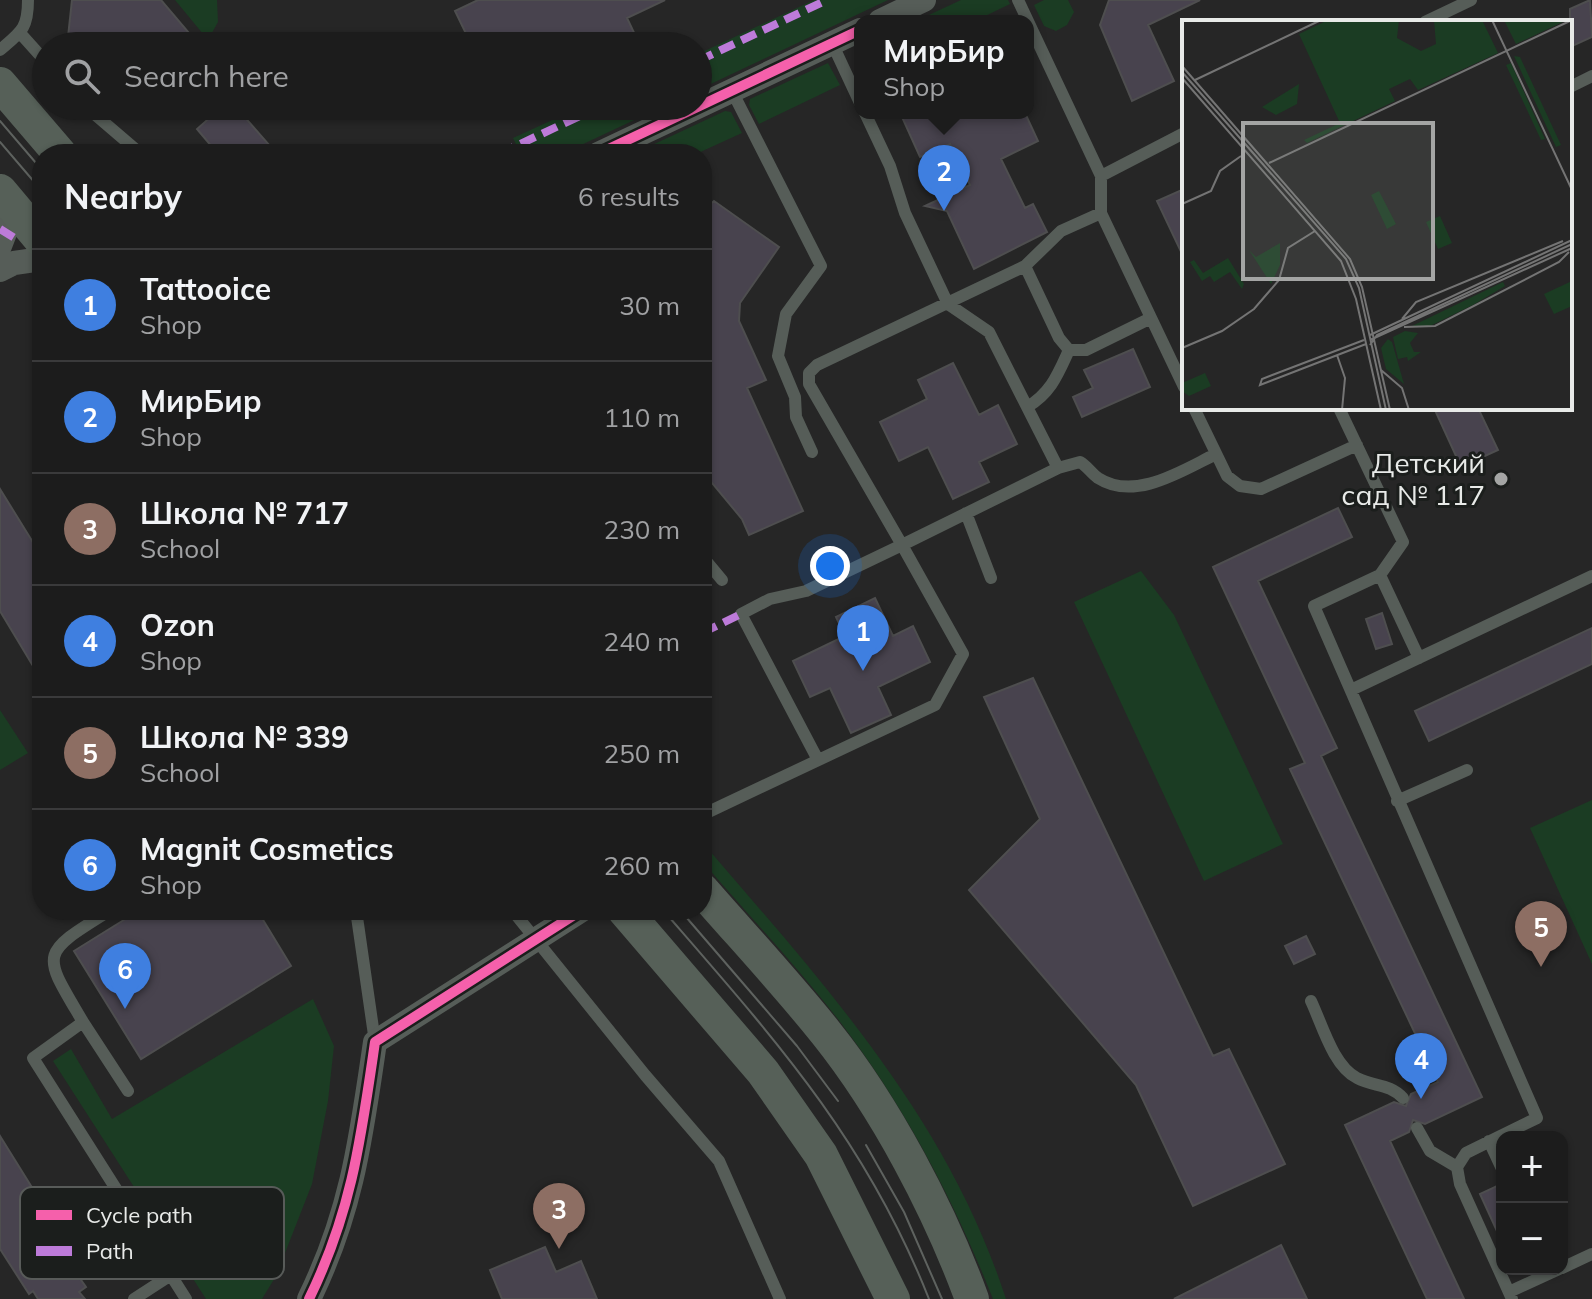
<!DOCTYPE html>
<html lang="en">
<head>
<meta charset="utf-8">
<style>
  :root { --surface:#1c1c1c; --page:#292929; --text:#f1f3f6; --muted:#a0a1a3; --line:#3a3a3b; --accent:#b45309 }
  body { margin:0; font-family:Mulish,sans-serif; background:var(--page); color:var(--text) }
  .controls { position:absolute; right:24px; bottom:24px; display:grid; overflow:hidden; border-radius:16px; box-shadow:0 2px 6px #0004 }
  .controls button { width:72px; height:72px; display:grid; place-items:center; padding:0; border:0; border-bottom:2px solid var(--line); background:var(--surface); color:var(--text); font:40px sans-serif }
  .you { position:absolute; left:830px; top:566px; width:28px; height:28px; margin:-20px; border:6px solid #fff; border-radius:50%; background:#1a73e8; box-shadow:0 0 0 12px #1a73e833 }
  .badge { display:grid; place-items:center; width:52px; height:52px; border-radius:50%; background:var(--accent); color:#fff; font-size:26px; font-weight:700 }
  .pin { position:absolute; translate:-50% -66px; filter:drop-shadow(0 2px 4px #0008) }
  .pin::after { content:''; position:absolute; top:42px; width:28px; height:24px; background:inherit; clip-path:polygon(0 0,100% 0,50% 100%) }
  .popup { position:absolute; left:854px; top:15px; width:180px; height:104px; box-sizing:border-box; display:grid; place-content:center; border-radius:16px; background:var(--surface); filter:drop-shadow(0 2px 6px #0005); font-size:26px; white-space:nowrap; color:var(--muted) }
  .popup b { font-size:30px; color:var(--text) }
  .popup::after { content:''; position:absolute; left:50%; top:100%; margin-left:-16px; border:16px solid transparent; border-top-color:var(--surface) }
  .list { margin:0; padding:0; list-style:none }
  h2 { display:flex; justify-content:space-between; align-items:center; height:104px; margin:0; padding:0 32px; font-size:34px }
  h2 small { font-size:26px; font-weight:400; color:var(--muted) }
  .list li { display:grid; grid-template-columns:52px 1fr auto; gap:24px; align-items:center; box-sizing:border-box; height:112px; padding:0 32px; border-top:2px solid var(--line) }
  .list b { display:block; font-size:30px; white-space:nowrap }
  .list p { margin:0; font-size:26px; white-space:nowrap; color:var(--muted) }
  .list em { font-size:26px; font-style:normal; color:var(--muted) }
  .icon { flex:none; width:44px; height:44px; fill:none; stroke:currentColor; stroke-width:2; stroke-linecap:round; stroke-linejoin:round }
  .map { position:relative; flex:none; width:1592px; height:1299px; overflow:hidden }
  .search { position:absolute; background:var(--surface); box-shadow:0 2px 6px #0004; left:32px; top:32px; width:680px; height:88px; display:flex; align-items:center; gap:20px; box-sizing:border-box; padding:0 28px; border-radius:44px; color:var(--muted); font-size:30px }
  .panel { position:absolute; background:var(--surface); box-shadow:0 2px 6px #0004; left:32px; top:144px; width:680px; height:776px; border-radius:32px }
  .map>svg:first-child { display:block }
  .green { fill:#1b3c23 }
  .building { fill:#48434e; stroke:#4e4e4f; stroke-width:2 }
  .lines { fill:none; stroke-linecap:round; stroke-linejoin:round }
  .lane { stroke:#565d58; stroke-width:12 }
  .street { stroke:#565d58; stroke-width:24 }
  .secondary { stroke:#566058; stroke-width:34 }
  .tram { stroke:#5e625f; stroke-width:2 }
  .quiet { stroke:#bd7bd9; stroke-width:8; stroke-dasharray:16 8; stroke-linecap:butt }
  .cycleway-casing { stroke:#1b1e1c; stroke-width:15 }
  .cycleway { stroke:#f560ab; stroke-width:10 }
  .poi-dot { fill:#a4a5a4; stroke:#1b1e1c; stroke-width:3 }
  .labels { text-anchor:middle; stroke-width:6; stroke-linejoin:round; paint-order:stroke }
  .poi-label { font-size:28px; fill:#e8eae8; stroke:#1b1e1c; text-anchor:end }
  .inset-road { fill:none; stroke:#747474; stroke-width:2 }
  .view { fill:#a4a5a4; fill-opacity:0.15; stroke:#a4a5a4; stroke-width:4 }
  .inset-edge { fill:none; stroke:#e8eae8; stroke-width:4 }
  .key { fill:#1b1e1c; stroke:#585b59; stroke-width:2 }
  .key-label { font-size:22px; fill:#e8eae8 }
</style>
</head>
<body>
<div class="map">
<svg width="1592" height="1299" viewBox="0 0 1592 1299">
  <rect width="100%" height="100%" fill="#262626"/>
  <!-- green -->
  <path class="green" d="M175,0H217L218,22L208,40Z
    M814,0H888L698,90V54Z
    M961,0H1008L1010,4L975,21H916Z
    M1044,0H1068L1074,12L1067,25L1056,31L1044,26L1034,5Z
    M828,63L840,85L759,124L749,105L750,99Z
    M583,106H664L562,154H521L513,138Z
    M725,111L731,112L742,133L696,154H633Z
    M1141,571L1174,615L1283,844L1204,881L1074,602Z
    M0,710L28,753L0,770Z
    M1592,800V964L1530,828Z
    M702,842C824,984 947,1117 1006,1299H993C954,1200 905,1107 841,1023C798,967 748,915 702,861Z
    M313,999L334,1046L328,1101L312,1184L276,1276L262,1299H206L53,1061L71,1049L112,1119Z"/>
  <!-- building -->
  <path class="building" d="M72,0H161L200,46H67Z
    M478,0H665L627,18L638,41L628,46H472L455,11Z
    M1109,0H1200L1148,25L1174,81L1132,101L1100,25Z
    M1590,0L1592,37L1570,47V9Z
    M223,106H235L277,154H218L197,129Z
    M911,113H1025L1038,141L1001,159L1025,208L1033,204L1047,232L974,269L947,211L925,206L970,185L950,144L920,157L902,117Z
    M1184,189V258L1157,201Z
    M714,201L779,247L740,303L739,321L766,380L747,388L803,511L749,535L742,519L702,471V211Z
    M1133,349L1150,387L1082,417L1073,397L1093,388L1084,370Z
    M953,363L979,415L998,405L1017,444L979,462L989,482L953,499L928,447L899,461L880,422L927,399L918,380Z
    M1434,408H1478L1498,450L1461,467Z
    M0,489L42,557V681L0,611Z
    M1338,508L1352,537L1258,581L1337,748L1321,756L1482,1097L1425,1124L1413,1120L1409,1132L1390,1141L1464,1299H1427L1345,1125L1394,1102L1406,1106L1411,1094L1438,1082L1290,769L1305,763L1213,567Z
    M875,598L893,636L913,626L930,662L878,687L891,715L851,733L830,688L810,697L793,661L845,636L836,617Z
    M1382,613L1392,644L1376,649L1366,619Z
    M1592,628V664L1429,741L1415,711Z
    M1033,678L1213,1056L1229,1049L1285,1164L1193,1206L1136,1085L969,890L1040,819L984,697Z
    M140,910H257L291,966L141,1059L74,951Z
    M1306,936L1315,954L1294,964L1285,946Z
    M0,1136L46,1210L49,1208L59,1223L63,1221L80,1247L70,1253L84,1274L79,1277L86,1287L79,1292L85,1299H38L33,1291L29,1294L0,1249Z
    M1497,1186L1502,1198V1242L1480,1194Z
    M1281,1245L1307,1299H1174Z
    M545,1247L556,1272L581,1261L597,1299H502L490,1270Z"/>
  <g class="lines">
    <!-- lane -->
    <path class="lane" d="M1018,0L1101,176
      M1425,22L1471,0
      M20,33L46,62
      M832,43L860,103
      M0,50C21,32 28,29 28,0
      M1570,87L1592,76
      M732,91L821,266L786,314L778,356L795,397L796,417L812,452
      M85,106L141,154
      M1101,213V176L1184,133
      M1025,266L1059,338L1069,350H1086L1151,318
      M1027,407C1051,393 1058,374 1069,350
      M1194,408L1227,476L1240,486L1261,489L1357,445
      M1339,408L1403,542L1380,575
      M1058,468L1080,462C1087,466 1091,473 1098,478C1135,502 1183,470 1216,454
      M966,513L991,578
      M702,556L722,580
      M1419,658L1380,575L1314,606L1537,1118L1466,1153L1457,1167L1460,1184L1512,1299
      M1351,690L1592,576
      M818,760L741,614L770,599L806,591L902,545L809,384V373L817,365L1025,266L1061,231L1101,213L1184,387
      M1397,801L1467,770
      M702,815L935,705L963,654L902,545L1058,468L989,332L948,304L905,213L890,166L865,113
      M105,910L106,913C38,955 43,954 83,1022L33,1058L186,1299
      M356,910L375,1042
      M512,910L645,1075L719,1161L780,1299
      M1311,1001C1322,1024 1333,1066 1357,1078C1374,1087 1389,1083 1403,1098
      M83,1022L128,1091
      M1417,1128L1430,1151L1457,1167
      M1489,1141L1502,1169
      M1562,1268L1592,1254
      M1509,1292L1559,1269
      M134,1299L171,1275"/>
    <!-- street -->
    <path class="street" d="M880,21L924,0
      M598,154L860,30
      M0,246L5,233L6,199
      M0,270L14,263L42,259
      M309,1299C352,1211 361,1138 375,1042L582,910"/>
    <!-- secondary -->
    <path class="secondary" d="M0,84L60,154
      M0,191L42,241
      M702,890C743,937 787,984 826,1033C886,1108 939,1209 972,1299
      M624,910L763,1072L821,1155L893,1299"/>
    <!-- tram -->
    <path class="tram" d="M0,121L42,170
      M0,142L42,191
      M663,910C773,1037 866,1139 929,1299
      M680,910L797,1046L838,1101
      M866,1145L904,1212L942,1299"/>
    <!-- quiet -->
    <path class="quiet" d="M698,61L827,0
      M499,154L601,106
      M0,229L16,239
      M702,633L741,614"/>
    <!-- cycleway casing -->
    <g class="cycleway-casing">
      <path id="cycleway" d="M598,154L860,30
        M309,1299C352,1211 361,1138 375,1042L582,910"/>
    </g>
    <!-- cycleway -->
    <use href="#cycleway" class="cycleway"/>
  </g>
  <!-- markers -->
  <circle class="poi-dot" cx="1501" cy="479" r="8"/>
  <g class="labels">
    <!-- poi labels -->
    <g class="poi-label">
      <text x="1485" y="473">Детский<tspan x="1485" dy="32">сад № 117</tspan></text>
    </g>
  </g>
  <!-- overview -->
  <g transform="translate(1182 20)">
    <rect width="390" height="390" fill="#262626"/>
    <path d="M146,0H217L215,18L239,31L254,24L252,0H300L316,33L236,70L228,59L207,69L213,81L125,123L122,120L158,103L117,14ZM322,0H385L334,24ZM332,36L338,37L379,125L374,127ZM329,43L363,119L359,120L324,45ZM117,64L115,84L94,95L80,87ZM197,171L214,204L205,209L189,175ZM258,196L270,223L256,229L244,202ZM98,223V245L89,264L67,230L74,237ZM46,238L62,264L60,269L48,252L32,262L28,256L20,261L8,242L12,240L21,253ZM390,261V286L372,294L362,274ZM321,262L323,266L291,285L246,307L230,306ZM223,311L236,313L228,323L232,332H239L226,341L225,337L216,339L211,317ZM206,319L210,322L222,364L204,349L199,328ZM23,353L29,366L7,376L0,371V363Z" fill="#1b3c23"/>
    <path class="inset-road" d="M310,0L390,170M0,46L168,239L180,267L208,390M0,52L164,239L177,268L204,390M0,58L159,241L174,279L199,390M13,60L139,0M87,143L390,0M0,184L29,171L38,151L59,136M220,299L234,282L381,221M222,307L253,306L377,242L387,232M188,315L390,220M182,320L80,359L78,365L184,324M188,320L390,228M188,325L195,315L390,224M0,328L40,311L72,289L97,260L106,228L133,211M155,335L163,358L160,390M199,350L220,368L227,390"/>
    <path class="view" d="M61,103H251V259H61Z"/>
    <rect width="390" height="390" class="inset-edge"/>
  </g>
  <!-- legend -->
  <rect x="20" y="1187" width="264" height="92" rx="12" class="key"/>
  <rect x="36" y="1210" width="36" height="10" fill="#f560ab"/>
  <rect x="36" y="1246" width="36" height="10" fill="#bd7bd9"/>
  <g class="key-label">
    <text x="86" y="1223">Cycle path</text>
    <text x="86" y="1259">Path</text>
  </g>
</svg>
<div class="controls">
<button>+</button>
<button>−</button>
</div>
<div class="you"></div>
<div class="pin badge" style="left:863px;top:671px;background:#3f7fe0">1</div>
<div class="pin badge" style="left:944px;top:211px;background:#3f7fe0">2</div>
<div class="popup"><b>МирБир</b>Shop</div>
<div class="pin badge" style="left:559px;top:1249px;background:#8d6e63">3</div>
<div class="pin badge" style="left:1421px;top:1099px;background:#3f7fe0">4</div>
<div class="pin badge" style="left:1541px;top:967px;background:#8d6e63">5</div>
<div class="pin badge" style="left:125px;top:1009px;background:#3f7fe0">6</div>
<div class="search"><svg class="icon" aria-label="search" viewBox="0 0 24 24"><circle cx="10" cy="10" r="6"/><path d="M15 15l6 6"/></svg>Search here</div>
<section class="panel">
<h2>Nearby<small>6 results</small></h2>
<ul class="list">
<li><span class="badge" style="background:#3f7fe0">1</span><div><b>Tattooice</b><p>Shop</p></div><em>30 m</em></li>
<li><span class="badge" style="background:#3f7fe0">2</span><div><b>МирБир</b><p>Shop</p></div><em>110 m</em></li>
<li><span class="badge" style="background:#8d6e63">3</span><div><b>Школа № 717</b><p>School</p></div><em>230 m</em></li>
<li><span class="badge" style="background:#3f7fe0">4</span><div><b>Ozon</b><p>Shop</p></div><em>240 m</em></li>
<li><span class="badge" style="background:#8d6e63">5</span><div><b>Школа № 339</b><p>School</p></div><em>250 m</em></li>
<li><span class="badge" style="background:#3f7fe0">6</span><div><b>Magnit Cosmetics</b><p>Shop</p></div><em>260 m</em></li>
</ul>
</section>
</div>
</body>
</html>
